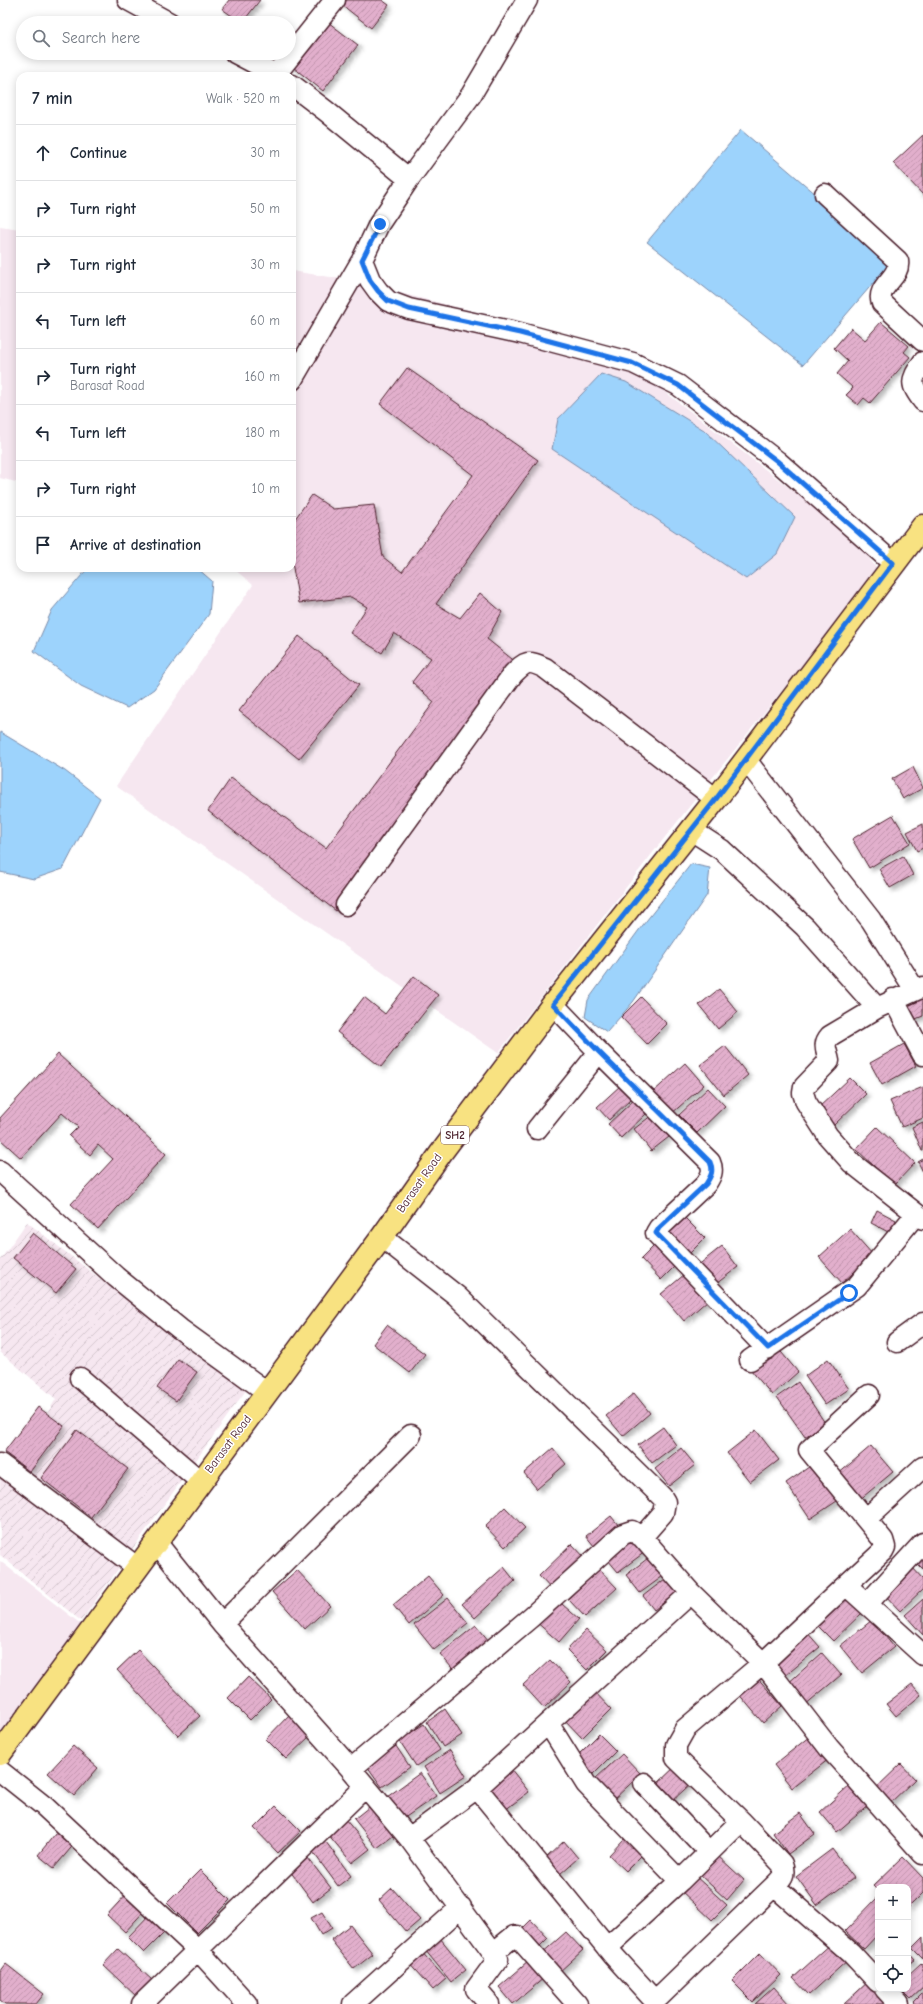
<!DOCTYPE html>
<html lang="en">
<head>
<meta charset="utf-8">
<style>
  :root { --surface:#fff; --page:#f2f2f3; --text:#1f2937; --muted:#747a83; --line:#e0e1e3 }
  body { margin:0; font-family:"Comic Neue",sans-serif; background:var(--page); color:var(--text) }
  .controls { position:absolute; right:12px; bottom:12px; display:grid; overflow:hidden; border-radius:8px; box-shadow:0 2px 10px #0003 }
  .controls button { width:36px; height:36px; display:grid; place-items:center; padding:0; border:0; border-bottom:1px solid var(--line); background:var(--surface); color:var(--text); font:20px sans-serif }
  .stop { position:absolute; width:12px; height:12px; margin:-9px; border:3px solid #1a73e8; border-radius:50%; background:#fff }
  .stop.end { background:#1a73e8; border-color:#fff; box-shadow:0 1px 4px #0008 }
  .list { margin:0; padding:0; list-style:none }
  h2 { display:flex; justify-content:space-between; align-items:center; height:52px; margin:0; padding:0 16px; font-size:17px }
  h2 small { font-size:13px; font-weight:400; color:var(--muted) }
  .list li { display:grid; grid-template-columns:26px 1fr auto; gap:12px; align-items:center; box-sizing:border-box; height:56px; padding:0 16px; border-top:1px solid var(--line) }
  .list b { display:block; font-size:15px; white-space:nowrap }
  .list p { margin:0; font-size:13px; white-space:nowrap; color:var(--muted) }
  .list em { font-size:13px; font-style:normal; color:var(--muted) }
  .icon { flex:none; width:22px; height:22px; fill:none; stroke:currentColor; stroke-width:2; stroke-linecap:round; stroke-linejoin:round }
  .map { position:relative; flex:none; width:923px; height:2004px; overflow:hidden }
  .search { position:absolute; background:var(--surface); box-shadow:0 2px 10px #0003; left:16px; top:16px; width:280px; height:44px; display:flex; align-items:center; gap:10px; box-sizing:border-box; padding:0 14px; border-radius:22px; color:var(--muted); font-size:15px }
  .panel { position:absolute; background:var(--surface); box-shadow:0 2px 10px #0003; left:16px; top:72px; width:280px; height:500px; border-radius:12px }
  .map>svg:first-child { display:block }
  .built { fill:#f6e7f0 }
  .industrial { fill:url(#industrial-furrows) }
  .water { fill:#9dd3fc; stroke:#7c8ba8 }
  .building { fill:url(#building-hatch); stroke:#4a1f2b; filter:url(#shadow) }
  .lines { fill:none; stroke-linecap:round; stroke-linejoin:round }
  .minor-casing { stroke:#4a1f2b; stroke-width:23 }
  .primary-casing { stroke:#4a1f2b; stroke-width:25 }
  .minor { stroke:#fff; stroke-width:20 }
  .primary { stroke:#f8e281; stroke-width:22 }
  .route { stroke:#1a73e8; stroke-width:5 }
  .labels { text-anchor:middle; stroke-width:3; stroke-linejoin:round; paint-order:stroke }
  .shield { fill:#fff; stroke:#80626b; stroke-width:1 }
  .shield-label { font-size:11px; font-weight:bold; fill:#4a1f2b }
  .street-label { font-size:12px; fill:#4a1f2b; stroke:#fff }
</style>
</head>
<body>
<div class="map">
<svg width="923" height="2004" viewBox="0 0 923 2004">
  <defs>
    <pattern id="industrial-furrows" width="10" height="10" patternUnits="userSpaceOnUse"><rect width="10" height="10" fill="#f6e7f0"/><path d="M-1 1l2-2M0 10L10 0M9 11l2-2" fill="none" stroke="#d4c6ce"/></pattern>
    <pattern id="building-hatch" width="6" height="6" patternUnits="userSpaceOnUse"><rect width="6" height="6" fill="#e2afcc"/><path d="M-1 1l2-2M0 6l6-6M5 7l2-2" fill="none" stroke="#c396af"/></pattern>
    <filter id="shadow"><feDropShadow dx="3.5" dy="3.5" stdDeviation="2" flood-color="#0004"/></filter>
  </defs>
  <rect width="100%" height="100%" fill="#fff"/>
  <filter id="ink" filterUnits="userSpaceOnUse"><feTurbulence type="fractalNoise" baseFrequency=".025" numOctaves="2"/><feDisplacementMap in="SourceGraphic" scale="8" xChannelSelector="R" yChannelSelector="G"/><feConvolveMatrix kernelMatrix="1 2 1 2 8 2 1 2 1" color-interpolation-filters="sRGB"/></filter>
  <g filter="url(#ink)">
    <!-- built -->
    <path class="built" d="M0,226L20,229V483L0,478Z
      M292,271L343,279L561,333L638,371L853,537L878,570L658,846L498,1053L116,786L253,585L233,568H292Z
      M0,1561L82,1625L0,1742Z"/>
    <!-- industrial -->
    <path class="industrial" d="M27,1222L139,1309L249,1386L81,1621L0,1555V1467L18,1461L56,1399L0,1352V1260Z"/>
    <!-- water -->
    <path class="water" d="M741,130L893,260L803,365L647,242Z
      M601,374L626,382L704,430L795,517L777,554L746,579L552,449L558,419Z
      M88,568H197L212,581L209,614L154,689L127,708L81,686L34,651L52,610Z
      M0,732L65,771L100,798L63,869L34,879L0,872Z
      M691,864L710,868L707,895L633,1002L607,1032L585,1017L588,1000L639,930Z"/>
    <!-- building -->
    <path class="building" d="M229,0H260L242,23L222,9Z
      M338,0H382L389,5L371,28L337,1Z
      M324,19L358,45L323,91L289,64Z
      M923,135V195L893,163Z
      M881,322L909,346L904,352L910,357L870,403L864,398L858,405L846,395L853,388L837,374L848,361L834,348L851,328L865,340Z
      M407,368L538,460L436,604L460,618L480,593L502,612L487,639L517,663L336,911L208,811L231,778L326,848L434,702L412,682L431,658L394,633L382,653L350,633L367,607L351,597L299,603L292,562V523L312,495L333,509L374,505L383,557L402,572L473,475L380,404Z
      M299,636L359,685L299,759L239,711Z
      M913,767L923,788L903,799L892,779Z
      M893,815L910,843L869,868L852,839Z
      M923,824V848L917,851L907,832Z
      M903,856L913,875L890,888L879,869Z
      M414,976L438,995L381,1067L337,1032L364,997L385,1014Z
      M719,989L738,1012L718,1029L699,1005Z
      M923,990V1016L908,1022L899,999Z
      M641,997L667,1024L647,1044L621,1017Z
      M904,1044L916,1066L882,1085L870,1063Z
      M725,1046L748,1075L724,1095L700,1065Z
      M58,1054L166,1154L98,1229L71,1204L113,1159L98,1145L90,1155L69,1136L78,1127L62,1113L21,1158L0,1139V1118Z
      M685,1063L704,1085L670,1115L651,1094Z
      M850,1078L866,1094L834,1125L818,1108Z
      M621,1085L632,1098L609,1120L597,1107Z
      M923,1087V1118L902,1127L890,1101Z
      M708,1088L725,1106L697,1133L679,1115Z
      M635,1099L647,1113L621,1138L608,1124Z
      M652,1115L669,1137L651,1151L634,1129Z
      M923,1122V1151H922L912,1127Z
      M877,1127L915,1163L894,1185L856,1149Z
      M923,1159V1172L918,1162Z
      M877,1210L896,1220L890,1233L871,1223Z
      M680,1213L705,1238L685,1258L660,1234Z
      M850,1229L873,1255L842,1283L819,1257Z
      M33,1233L76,1269L56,1293L13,1258Z
      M658,1242L679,1262L661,1280L641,1259Z
      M722,1246L738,1267L712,1287L696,1267Z
      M685,1274L708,1300L684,1321L661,1294Z
      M387,1325L425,1354L410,1373L373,1344Z
      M776,1346L798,1372L772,1395L750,1369Z
      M178,1359L197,1372L176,1401L157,1388Z
      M828,1359L849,1389L825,1405L805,1376Z
      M798,1382L825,1423L805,1437L777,1397Z
      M634,1393L650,1413L623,1436L606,1416Z
      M38,1407L64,1426L30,1472L4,1452Z
      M663,1427L676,1445L652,1463L638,1445Z
      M77,1430L128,1469L91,1517L41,1478Z
      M756,1430L779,1460L750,1482L727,1453Z
      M871,1446L893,1472L858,1501L837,1475Z
      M553,1448L566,1464L537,1489L524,1473Z
      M681,1448L695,1465L669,1486L655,1469Z
      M816,1462L840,1499L810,1519L786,1483Z
      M505,1507L525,1528L505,1547L485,1526Z
      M611,1516L623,1531L598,1551L586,1536Z
      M630,1533L645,1552L618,1572L603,1554Z
      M572,1544L587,1560L553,1591L539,1576Z
      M652,1555L666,1574L640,1593L626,1575Z
      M923,1555V1569L916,1562Z
      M504,1567L515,1581L475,1618L462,1604Z
      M912,1567L923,1579V1589L900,1611L884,1594Z
      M599,1569L617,1588L585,1617L568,1599Z
      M297,1570L330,1606L305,1629L272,1592Z
      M670,1575L681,1589L654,1610L643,1596Z
      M428,1576L444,1595L409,1625L393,1605Z
      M846,1594L863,1612L833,1641L815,1623Z
      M554,1597L579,1619L559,1642L534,1620Z
      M448,1598L468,1623L434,1650L414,1625Z
      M923,1599V1635L905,1615Z
      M872,1620L894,1647L862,1673L840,1646Z
      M476,1625L493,1646L457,1674L440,1654Z
      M586,1630L607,1650L587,1670L567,1650Z
      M806,1631L820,1647L785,1676L772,1660Z
      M138,1650L200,1716L178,1736L117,1670Z
      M822,1653L841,1675L805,1705L787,1684Z
      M550,1660L571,1682L544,1708L523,1685Z
      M755,1675L782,1706L763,1723L737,1692Z
      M248,1677L271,1699L250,1720L228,1698Z
      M912,1684L921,1695L896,1716L886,1704Z
      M591,1688L611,1709L582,1738L562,1717Z
      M445,1709L462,1735L443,1747L427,1722Z
      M290,1714L311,1735L286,1759L266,1739Z
      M424,1724L440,1750L416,1766L399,1740Z
      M599,1734L616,1751L591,1776L574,1759Z
      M810,1736L829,1759L792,1788L774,1765Z
      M73,1746L98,1768L74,1796L48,1773Z
      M396,1746L410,1767L382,1787L367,1766Z
      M450,1750L466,1776L440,1793L424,1767Z
      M622,1754L641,1774L614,1799L595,1779Z
      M679,1763L695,1780L673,1800L657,1784Z
      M901,1764L915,1779L887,1806L873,1791Z
      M511,1769L529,1792L505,1810L487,1788Z
      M420,1773L436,1796L403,1819L387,1797Z
      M852,1783L870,1804L837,1832L820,1812Z
      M374,1803L397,1833L377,1848L354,1819Z
      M276,1806L301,1831L278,1853L254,1828Z
      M800,1813L815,1834L788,1854L773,1833Z
      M345,1819L370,1849L352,1863L327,1833Z
      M60,1828L76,1842L54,1868L38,1855Z
      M624,1839L641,1856L626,1871L609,1855Z
      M564,1841L578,1858L560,1874L546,1858Z
      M326,1842L351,1876L338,1886L313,1852Z
      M832,1849L854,1878L817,1905L796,1876Z
      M718,1856L744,1880L727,1900L700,1875Z
      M903,1857L923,1878V1893L908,1908V1887H878V1891L873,1886Z
      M308,1858L331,1888L313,1902L290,1871Z
      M200,1870L230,1900L197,1933L167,1903Z
      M694,1875L727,1905L712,1920L680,1890Z
      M392,1888L420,1920L406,1932L379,1900Z
      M130,1890L148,1907L125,1932L107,1915Z
      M878,1897V1934L864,1949L845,1931Z
      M152,1912L169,1928L144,1953L128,1937Z
      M322,1912L332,1928L321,1935L311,1918Z
      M531,1920L548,1938L536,1950L519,1932Z
      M350,1925L373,1954L354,1969L331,1940Z
      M566,1932L583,1950L558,1973L541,1954Z
      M436,1933L466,1970L451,1982L421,1945Z
      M923,1937V1959L912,1948Z
      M833,1942L849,1959L809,1995L793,1978Z
      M118,1949L152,1980L137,1997L103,1965Z
      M419,1949L446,1979L433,1990L406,1960Z
      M908,1952L915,1960L908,1965Z
      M760,1953L781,1975L753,2002L732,1981Z
      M529,1961L544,1978L513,2004L499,1987Z
      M921,1963L923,1965V1988L911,1999L901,1989H908V1975Z
      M6,1964L44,1994L36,2004H5L0,2000V1972Z
      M870,1980L886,2004H844Z
      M774,1987L789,2004H755Z
      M923,1993V2004H916L914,2002Z"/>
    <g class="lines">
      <!-- minor casing -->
      <g class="minor-casing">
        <path id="minor" d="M128,0L170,23
          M235,53L279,76
          M276,74L335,0
          M292,85L326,111L409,179
          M825,194L898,261C901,278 875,286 882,303L923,341
          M362,260L370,280L378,291L388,301L409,309L520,333L633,363L678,385L777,461L893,563
          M923,362C911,381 909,382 923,401
          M292,380L362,260L379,224L409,179L471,95L527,0
          M746,760L871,920L915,990
          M691,830L722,850L805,927L877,1008L923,987
          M346,905L513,674C526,661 528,660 545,668L716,799
          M893,999L923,1055
          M553,1004L599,1052L710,1162C714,1171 711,1176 706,1184L659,1228L656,1233L767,1349
          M877,1008L830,1036C822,1045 827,1050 829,1061L804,1087L803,1093L806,1102L828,1136L852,1163L923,1219
          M537,1129L599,1052
          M0,1171L116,1277L180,1329L267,1392
          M382,1237L457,1296L662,1497L665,1502L663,1513L642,1537L691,1593
          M897,1342L923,1323
          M750,1360L857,1286L916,1214
          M80,1378L200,1481
          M0,1464L138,1568
          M866,1519L923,1467
          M156,1542L222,1624L351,1769L409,1838L498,1959L476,1989L489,2004
          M846,1585L883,1551L885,1547L883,1540L809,1450L869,1395
          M868,1603L923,1543
          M222,1624L411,1435
          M548,1723L586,1784L680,1881
          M351,1769L530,1618L623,1534L632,1531L642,1537
          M0,1771L44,1806L198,1950L247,2004
          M644,1783L709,1852
          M477,1788L613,1955L653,1999L658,1998L774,1886
          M409,1838L477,1788L691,1593L763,1663L829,1748L923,1854
          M607,1948L680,1881L741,1821
          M493,1953L514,1936H517L577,2004
          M878,1982L851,1953L774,1886C782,1878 786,1875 782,1864L741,1821L676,1758V1745L685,1729L763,1663L846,1585L923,1655
          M885,1989L899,2004
          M142,2004L365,1787
          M353,2004L461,1907"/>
      </g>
      <!-- primary casing -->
      <g class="primary-casing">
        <path id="primary" d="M0,1754L382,1237L441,1153L553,1004L716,799L923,526"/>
      </g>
      <!-- minor -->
      <use href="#minor" class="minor"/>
      <!-- primary -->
      <use href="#primary" class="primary"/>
    </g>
  </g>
  <g class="lines" filter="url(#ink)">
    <!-- route -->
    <path class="route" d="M380,224L362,260L370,280L378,291L388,301L409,309L520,333L632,363L678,385L777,461L893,563L716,799L553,1004L599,1052L710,1162C714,1171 711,1176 706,1184L659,1228L656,1233L768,1348L849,1293"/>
  </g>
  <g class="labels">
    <!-- shield labels -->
    <rect class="shield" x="441" y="1126" width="28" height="18" rx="3"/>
    <g class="shield-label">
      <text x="455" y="1139">SH2</text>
    </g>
    <!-- street labels -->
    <g class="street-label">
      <text transform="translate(419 1183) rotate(-55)" y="4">Barasat Road</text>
      <text transform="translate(228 1444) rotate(-53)" y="4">Barasat Road</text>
    </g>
  </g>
</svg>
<div class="controls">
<button>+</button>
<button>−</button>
<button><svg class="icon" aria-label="locate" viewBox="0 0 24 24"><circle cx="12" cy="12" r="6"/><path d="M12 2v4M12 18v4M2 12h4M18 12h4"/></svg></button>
</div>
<div class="stop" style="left:849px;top:1293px"></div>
<div class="stop end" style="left:380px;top:224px"></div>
<div class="search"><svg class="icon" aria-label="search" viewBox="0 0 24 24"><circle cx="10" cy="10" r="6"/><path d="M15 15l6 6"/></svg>Search here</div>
<section class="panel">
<h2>7 min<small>Walk · 520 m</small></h2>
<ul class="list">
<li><svg class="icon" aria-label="ahead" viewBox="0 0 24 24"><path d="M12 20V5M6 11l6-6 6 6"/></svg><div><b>Continue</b></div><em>30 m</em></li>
<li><svg class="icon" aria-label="right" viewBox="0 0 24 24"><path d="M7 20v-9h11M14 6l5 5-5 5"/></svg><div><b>Turn right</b></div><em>50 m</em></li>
<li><svg class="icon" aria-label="right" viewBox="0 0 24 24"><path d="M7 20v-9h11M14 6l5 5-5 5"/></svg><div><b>Turn right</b></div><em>30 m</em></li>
<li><svg class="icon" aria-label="left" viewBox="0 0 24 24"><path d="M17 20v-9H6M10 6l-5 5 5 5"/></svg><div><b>Turn left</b></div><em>60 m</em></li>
<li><svg class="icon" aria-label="right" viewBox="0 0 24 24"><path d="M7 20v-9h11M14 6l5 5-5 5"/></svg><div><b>Turn right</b><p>Barasat Road</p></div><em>160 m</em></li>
<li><svg class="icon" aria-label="left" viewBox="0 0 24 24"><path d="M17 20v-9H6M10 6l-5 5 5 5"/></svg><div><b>Turn left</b></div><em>180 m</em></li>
<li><svg class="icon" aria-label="right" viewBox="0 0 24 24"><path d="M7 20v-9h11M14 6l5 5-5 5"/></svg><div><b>Turn right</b></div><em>10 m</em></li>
<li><svg class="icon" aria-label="arrive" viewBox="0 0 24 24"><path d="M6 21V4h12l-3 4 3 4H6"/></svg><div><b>Arrive at destination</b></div></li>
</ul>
</section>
</div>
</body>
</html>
